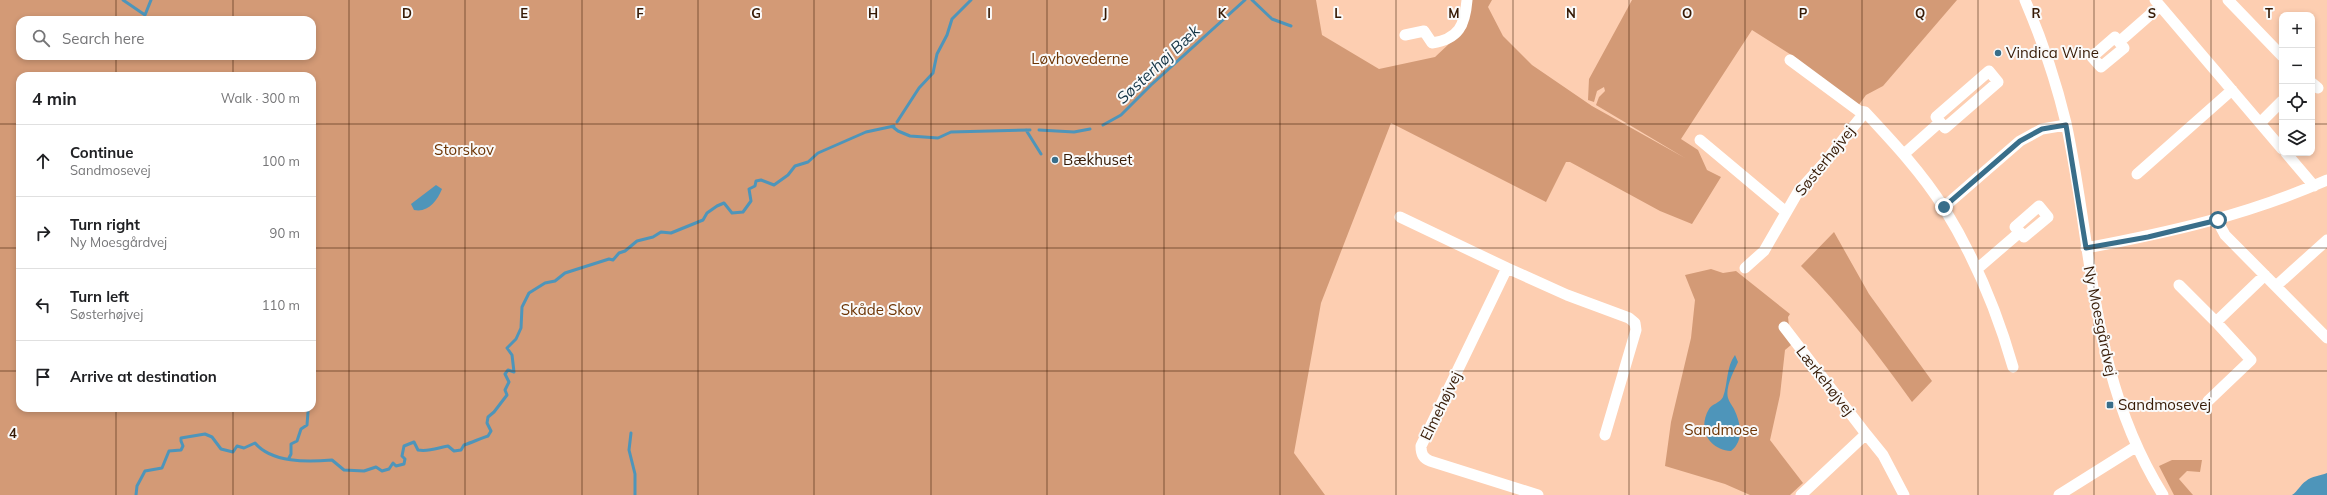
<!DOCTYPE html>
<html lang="en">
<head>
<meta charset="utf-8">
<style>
  :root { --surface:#fff; --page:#f6f6f6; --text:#202124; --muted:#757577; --line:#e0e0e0 }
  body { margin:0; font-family:Mulish,sans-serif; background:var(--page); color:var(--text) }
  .controls { position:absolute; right:12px; top:12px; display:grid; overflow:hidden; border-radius:8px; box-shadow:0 2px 6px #0003 }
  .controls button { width:36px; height:36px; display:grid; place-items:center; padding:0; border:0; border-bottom:1px solid var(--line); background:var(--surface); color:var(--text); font:20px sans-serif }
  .stop { position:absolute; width:12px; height:12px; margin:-9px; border:3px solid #396e8a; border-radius:50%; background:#fff }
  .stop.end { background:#396e8a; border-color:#fff; box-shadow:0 1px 4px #0008 }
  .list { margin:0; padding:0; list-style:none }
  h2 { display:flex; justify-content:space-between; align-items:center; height:52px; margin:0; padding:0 16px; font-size:17px }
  h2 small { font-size:13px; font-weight:400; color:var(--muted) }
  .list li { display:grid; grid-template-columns:26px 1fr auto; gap:12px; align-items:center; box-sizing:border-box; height:72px; padding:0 16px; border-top:1px solid var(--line) }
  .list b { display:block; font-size:15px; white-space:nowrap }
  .list p { margin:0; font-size:13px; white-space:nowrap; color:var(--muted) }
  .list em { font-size:13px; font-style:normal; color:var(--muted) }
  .icon { flex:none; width:22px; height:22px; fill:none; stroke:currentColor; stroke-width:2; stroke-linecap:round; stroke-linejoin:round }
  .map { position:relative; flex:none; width:2327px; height:495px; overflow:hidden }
  .search { position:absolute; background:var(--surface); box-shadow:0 2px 6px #0003; left:16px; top:16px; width:300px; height:44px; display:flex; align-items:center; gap:10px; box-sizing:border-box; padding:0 14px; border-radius:12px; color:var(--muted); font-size:15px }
  .panel { position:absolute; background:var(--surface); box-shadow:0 2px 6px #0003; left:16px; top:72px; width:300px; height:340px; border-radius:12px }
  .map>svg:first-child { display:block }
  .green { fill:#d39a76; fill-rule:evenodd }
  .water { fill:#4e95ba }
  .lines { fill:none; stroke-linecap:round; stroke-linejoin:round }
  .stream { stroke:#4e95ba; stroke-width:3 }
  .minor { stroke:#fff; stroke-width:11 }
  .route { stroke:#396e8a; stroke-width:5 }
  .grid { fill:none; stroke:#361a05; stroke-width:1; stroke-opacity:0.55 }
  .poi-dot { fill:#396e8a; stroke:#fafafa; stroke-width:1.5 }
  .labels { text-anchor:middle; stroke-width:4; stroke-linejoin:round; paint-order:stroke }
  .poi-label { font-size:15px; fill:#361a05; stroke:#fafafa; text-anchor:start }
  .park-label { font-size:15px; fill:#6d3505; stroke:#fafafa }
  .street-label { font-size:15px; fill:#361a05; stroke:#fafafa }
  .water-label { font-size:16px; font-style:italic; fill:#143445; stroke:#fafafa }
  .grid-label { font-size:13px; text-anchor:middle; font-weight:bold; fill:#361a05; stroke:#fafafa; stroke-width:4; stroke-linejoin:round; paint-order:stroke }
</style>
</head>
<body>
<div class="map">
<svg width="2327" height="495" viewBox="0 0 2327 495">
  <rect width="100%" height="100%" fill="#fdceb1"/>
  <!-- green -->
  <path class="green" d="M0,0H1316L1322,35L1379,69L1435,57L1466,28L1472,0H1492L1488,7L1503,36L1532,65L1592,106L1685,158L1596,105L1599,97L1605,91L1604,87L1597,91L1594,102L1588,100L1589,79L1632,0H1957L1883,86L1866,95L1858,106L1793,56L1752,30L1681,139L1698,150L1707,170L1721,177L1692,224L1660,211L1570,162H1566L1546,202L1391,123L1321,303L1294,453L1325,495H0ZM20,20H312V56H20ZM20,76H312V408H20Z
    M1834,232L1869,294L1932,381L1912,402C1878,355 1843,307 1801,266Z
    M1711,269L1723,273L1736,271L1790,314L1788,317L1791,345L1785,350L1780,395L1770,440L1803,483L1790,495H1750L1725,484L1665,466L1671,422L1691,338L1695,300L1685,275Z
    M2172,460H2202L2200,472L2187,471L2179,479L2193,495H2174L2159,466Z"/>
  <!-- water -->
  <path class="water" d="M436,185L442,189C437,201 428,213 414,210L411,204Z
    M1735,355L1738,362C1734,371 1725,387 1728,398C1729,402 1732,405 1734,409C1741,423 1744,441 1731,451C1709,450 1697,429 1709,409C1712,404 1720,403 1723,397C1728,384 1726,367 1735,355Z
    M2327,473V495H2292C2298,491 2300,485 2306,481C2312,476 2320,476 2327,473Z"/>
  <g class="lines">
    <!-- stream -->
    <path class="stream" d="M123,0L145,15L151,0
      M1252,0L1272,19L1291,26
      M897,122L919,88L933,73L937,54L947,35L952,19L971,0
      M1103,125L1121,115L1151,85L1245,0
      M893,127L898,131L910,136L938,138L951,132L1030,130
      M1026,130L1041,154
      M1039,130L1074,132L1090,129
      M631,433L629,450L635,474V495
      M289,458L291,454V444L297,441L301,429L307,425L308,412
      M136,495L137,486L145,471L162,468L169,451L181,450L183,446L181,441V438L205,434L212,437L221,449L233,452L237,446L244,448L255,443C272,463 307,462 332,460L344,470L364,471L376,467L382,471L389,469L393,463L396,466L404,464L405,459L402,456L404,446L414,442L418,450C429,452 437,448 448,446L454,451L461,450L464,445C473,442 479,439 488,436L491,431L487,423L488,417L494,412L507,395L505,390L509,382L505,374L508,370L514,372L512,355L507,348L516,339L521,328L522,307L529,293L545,283L555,281L565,273L609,259L613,260L619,253L625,251L637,241L653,237L661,232L671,233L703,220L707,213L717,206L724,203L732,213L743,212L751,201L749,189L755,186L756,181L761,180L774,185L788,175L795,166L808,162L818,153L866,132L894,126"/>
    <!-- minor -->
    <path class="minor" d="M2025,0C2042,40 2056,81 2066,123C2094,253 2090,378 2163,495
      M2155,0L2282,149
      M2228,0L2282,56
      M1405,35L1424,31L1432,43C1459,39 1465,25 1467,0
      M2119,42L2124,48L2101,67L2092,57L2115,37L2119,42L2160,6
      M1790,60L1859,111L1865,112
      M2312,83L2318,88
      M2260,123L2282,101
      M1700,140L1786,212
      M2286,153L2314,186
      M1904,154L1940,122L1945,128L1998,82L1989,71L1936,117L1940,122
      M2137,174L2232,90
      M1944,207L2020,141L2042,129L2066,125
      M1400,217L1507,268
      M2217,220L2225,235L2327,338
      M2086,248C2171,232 2247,215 2327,180
      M1745,268L1764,251L1798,192L1826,161L1865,112C1893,142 1922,173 1944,208C1975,258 1997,311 2013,367
      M1977,269L2020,232L2024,237L2048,217L2039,206L2015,227L2020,232
      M2179,285L2216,322L2265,275
      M2276,286L2327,240
      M1784,327L1866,434L1801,495
      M2208,401L2251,360L2216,322
      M1866,434L1883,455L1904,495
      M1538,495L1430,461C1423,458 1421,454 1421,446L1507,268L1567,295L1629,318L1635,323L1636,330L1605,435
      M2059,495L2137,446"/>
  </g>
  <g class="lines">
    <!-- route -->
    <path class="route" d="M1944,207L2020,141L2042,129L2066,125L2086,248L2148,237L2218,220"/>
  </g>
  <!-- grid -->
  <path class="grid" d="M116,0V20M233,0V20M349,0V495M465,0V495M582,0V495M698,0V495M814,0V495M931,0V495M1047,0V495M1164,0V495M1280,0V495M1396,0V495M1513,0V495M1629,0V495M1745,0V495M1862,0V495M1978,0V495M2094,0V495M2211,0V495M116,56V76M233,56V76M0,124H20M312,124H2282M2312,124H2327M0,248H20M312,248H2327M0,371H20M312,371H2327M116,408V495M233,408V495"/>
  <!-- markers -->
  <g class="poi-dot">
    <circle cx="1998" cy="53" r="4"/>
    <circle cx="1055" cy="160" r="4"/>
    <rect x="2106" y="401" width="8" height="8" rx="2"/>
  </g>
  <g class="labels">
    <!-- poi labels -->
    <g class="poi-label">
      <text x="2006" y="58">Vindica Wine</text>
      <text x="1063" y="165">Bækhuset</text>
      <text x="2118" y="410">Sandmosevej</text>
    </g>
    <!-- park labels -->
    <g class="park-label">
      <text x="1080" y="64">Løvhovederne</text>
      <text x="464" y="155">Storskov</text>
      <text x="881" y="315">Skåde Skov</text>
      <text x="1721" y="435">Sandmose</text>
    </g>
    <!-- street labels -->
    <g class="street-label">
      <text transform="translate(1825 161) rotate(-51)" y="5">Søsterhøjvej</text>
      <text transform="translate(2100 321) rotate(78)" y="5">Ny Moesgårdvej</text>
      <text transform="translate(1825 381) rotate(52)" y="5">Lærkehøjvej</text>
      <text transform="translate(1441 406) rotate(-64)" y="5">Elmehøjvej</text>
    </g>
    <!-- water labels -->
    <g class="water-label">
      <text transform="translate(1158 64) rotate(-43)" y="6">Søsterhøj Bæk</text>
    </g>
  </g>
  <g class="grid-label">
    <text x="407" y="18">D</text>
    <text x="524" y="18">E</text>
    <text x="640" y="18">F</text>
    <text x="756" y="18">G</text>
    <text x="873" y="18">H</text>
    <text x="989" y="18">I</text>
    <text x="1105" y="18">J</text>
    <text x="1222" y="18">K</text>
    <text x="1338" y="18">L</text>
    <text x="1454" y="18">M</text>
    <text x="1571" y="18">N</text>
    <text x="1687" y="18">O</text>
    <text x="1803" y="18">P</text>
    <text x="1920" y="18">Q</text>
    <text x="2036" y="18">R</text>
    <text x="2152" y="18">S</text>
    <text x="2269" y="18">T</text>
    <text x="13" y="438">4</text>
  </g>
</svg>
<div class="controls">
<button>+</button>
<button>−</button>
<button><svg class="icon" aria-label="locate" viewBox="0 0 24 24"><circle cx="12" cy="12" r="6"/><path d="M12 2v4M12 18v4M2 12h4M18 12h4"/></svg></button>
<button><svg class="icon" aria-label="layers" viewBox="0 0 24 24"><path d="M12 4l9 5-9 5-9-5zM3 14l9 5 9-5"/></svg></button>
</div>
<div class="stop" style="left:2218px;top:220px"></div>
<div class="stop end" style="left:1944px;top:207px"></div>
<div class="search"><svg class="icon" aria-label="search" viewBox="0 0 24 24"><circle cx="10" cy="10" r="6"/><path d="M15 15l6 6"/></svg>Search here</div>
<section class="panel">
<h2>4 min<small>Walk · 300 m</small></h2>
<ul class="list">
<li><svg class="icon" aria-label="ahead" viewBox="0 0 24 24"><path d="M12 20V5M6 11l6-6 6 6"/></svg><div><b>Continue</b><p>Sandmosevej</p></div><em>100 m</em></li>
<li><svg class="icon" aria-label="right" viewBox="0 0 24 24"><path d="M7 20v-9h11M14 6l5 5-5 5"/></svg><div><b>Turn right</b><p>Ny Moesgårdvej</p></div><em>90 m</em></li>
<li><svg class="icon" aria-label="left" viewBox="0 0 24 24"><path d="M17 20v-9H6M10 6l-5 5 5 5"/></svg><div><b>Turn left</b><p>Søsterhøjvej</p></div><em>110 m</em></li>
<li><svg class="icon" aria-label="arrive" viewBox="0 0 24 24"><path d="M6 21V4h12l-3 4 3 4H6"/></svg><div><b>Arrive at destination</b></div></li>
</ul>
</section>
</div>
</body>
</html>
